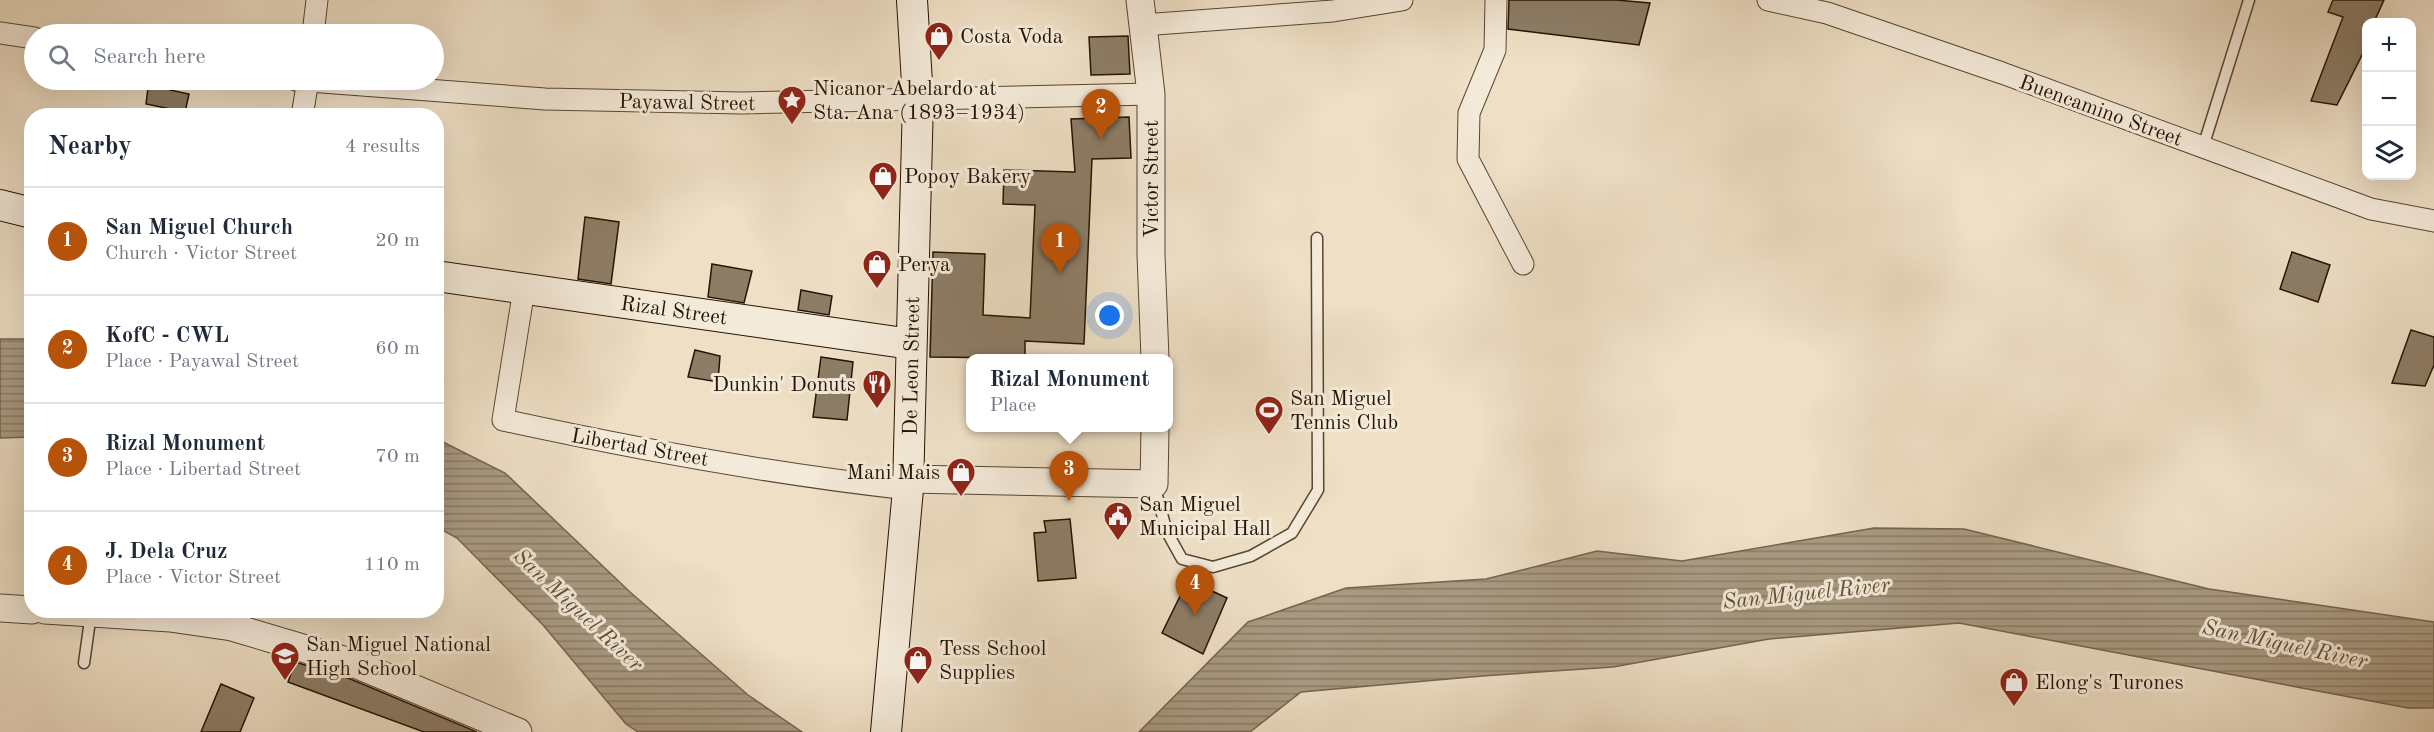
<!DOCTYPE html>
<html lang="en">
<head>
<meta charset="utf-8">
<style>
  :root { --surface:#fff; --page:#f6f6f7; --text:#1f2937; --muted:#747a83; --line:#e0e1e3; --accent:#b45309 }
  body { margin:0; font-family:"Old Standard TT",serif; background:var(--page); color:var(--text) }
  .controls { position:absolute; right:18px; top:18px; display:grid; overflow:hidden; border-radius:12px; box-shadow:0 6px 24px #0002 }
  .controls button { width:54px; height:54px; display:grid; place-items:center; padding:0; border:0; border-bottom:2px solid var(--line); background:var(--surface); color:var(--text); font:30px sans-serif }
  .you { position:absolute; left:1110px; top:316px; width:21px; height:21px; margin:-15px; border:4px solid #fff; border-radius:50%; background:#1a73e8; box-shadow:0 0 0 9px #1a73e833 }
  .badge { display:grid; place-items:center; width:39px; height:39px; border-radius:50%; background:var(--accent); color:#fff; font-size:20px; font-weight:700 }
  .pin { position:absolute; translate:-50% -50px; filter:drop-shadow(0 2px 3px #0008) }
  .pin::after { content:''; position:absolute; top:32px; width:21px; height:18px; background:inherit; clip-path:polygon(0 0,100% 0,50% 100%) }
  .popup { position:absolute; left:966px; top:354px; width:207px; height:78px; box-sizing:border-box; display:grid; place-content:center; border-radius:12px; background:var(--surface); filter:drop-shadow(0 2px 4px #0005); font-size:20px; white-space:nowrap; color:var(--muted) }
  .popup b { font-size:22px; color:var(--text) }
  .popup::after { content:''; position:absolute; left:50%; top:100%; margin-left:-12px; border:12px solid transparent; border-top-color:var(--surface) }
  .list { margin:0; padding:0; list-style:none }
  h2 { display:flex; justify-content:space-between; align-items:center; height:78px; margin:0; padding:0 24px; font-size:26px }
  h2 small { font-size:20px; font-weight:400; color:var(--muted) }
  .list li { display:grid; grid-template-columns:39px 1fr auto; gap:18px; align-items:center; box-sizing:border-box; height:108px; padding:0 24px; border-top:2px solid var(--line) }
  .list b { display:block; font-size:22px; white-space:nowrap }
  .list p { margin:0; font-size:20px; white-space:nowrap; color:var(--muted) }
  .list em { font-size:20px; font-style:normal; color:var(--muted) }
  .icon { flex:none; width:33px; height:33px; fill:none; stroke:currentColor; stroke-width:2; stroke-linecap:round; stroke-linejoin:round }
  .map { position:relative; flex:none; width:2434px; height:732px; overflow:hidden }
  .search { position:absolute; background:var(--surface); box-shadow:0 6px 24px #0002; left:24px; top:24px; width:420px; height:66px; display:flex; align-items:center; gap:15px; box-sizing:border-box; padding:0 21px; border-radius:33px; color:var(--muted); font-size:22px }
  .panel { position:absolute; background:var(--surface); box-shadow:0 6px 24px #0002; left:24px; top:108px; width:420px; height:510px; border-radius:24px }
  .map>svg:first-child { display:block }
  .water { fill:url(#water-rules); stroke:#74644e; stroke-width:1.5 }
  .building { fill:#8d7d67; stroke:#241301; stroke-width:1.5 }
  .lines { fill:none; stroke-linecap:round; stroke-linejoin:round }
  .service-casing { stroke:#564632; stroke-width:13 }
  .minor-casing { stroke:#564632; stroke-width:23 }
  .tertiary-casing { stroke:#564632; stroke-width:29 }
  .secondary-casing { stroke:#241301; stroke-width:32 }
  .service { stroke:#f4ead9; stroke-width:10 }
  .minor { stroke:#f4ead9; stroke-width:21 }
  .tertiary { stroke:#f4ead9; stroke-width:27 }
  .secondary { stroke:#f4ead9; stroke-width:30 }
  .labels { text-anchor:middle; stroke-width:6; stroke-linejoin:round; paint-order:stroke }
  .poi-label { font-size:21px; fill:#241301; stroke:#f4ead9; text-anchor:start }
  .street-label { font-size:21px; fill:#241301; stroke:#f4ead9 }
  .water-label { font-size:22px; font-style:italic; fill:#60503b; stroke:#f4ead9 }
</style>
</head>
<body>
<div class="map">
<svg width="2434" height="732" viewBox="0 0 2434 732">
  <defs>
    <pattern id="water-rules" width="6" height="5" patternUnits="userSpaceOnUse" patternTransform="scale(1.5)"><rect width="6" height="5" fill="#a99a82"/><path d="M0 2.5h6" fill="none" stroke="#897c68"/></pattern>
  </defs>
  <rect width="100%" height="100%" fill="#eedfc5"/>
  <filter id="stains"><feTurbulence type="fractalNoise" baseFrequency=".00333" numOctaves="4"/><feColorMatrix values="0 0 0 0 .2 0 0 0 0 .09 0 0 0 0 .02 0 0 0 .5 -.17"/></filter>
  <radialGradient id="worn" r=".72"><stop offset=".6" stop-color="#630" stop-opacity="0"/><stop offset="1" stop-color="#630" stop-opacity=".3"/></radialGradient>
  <!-- water -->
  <path class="water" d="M0,339H31V437L0,438Z
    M437,439L505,473L630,592L748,695L802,732H638L626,724L543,625L457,538L437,527Z
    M1874,528L1964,529L2209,589L2434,622V708H2408L1959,623L1769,639L1613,667L1482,676L1301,692L1250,732H1139L1248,622L1346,588L1486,579L1597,551L1682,561Z"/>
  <!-- building -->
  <path class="building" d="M1509,0H1616L1650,3L1639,45L1508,29Z
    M2333,0H2384L2374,22H2367V45L2337,105L2311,101L2343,17L2328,12Z
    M1128,36L1130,74L1091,75L1089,37Z
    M149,80H171L170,90L189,94L185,112L146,104Z
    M1129,117L1131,158L1092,159L1084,344L1025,341V358L930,357L933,252L985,254L983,315L1030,318L1035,205L1003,204L1004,170L1075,172L1071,119Z
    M585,217L619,222L611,284L578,279Z
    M2292,252L2330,265L2318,302L2280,289Z
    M712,264L752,271L744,303L708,297Z
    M801,290L832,296L829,315L798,310Z
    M2411,330L2434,337V365L2425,386L2392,383Z
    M695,350L720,356L718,382L688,377Z
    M821,357L853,362L847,420L813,417Z
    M1070,519L1076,578L1038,581L1034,533L1046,532L1044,521Z
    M1188,580L1227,598L1203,654L1162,633Z
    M295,662L348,678L477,732H424L288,682Z
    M221,684L254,698L240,732H201Z"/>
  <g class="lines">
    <!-- service casing -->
    <g class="service-casing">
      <path id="service" d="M2203,147L2249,0
        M1154,485L1167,532L1182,559L1213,567L1251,556L1292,533L1318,490L1317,238
        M84,663L91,613"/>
    </g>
    <!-- minor casing -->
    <g class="minor-casing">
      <path id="minor" d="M1496,0L1495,50L1469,113L1468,159L1523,264
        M1768,0L1827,13L2002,73L2371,209L2434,221
        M1142,25L1333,11L1402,0
        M0,33L34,38
        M313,34L317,0
        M296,80L545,99L742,103L1151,94
        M302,116L308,80
        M524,289L503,420C636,449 772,474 908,489"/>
    </g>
    <!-- tertiary casing -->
    <g class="tertiary-casing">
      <path id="tertiary" d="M1140,0L1151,94V255L1155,358
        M908,479L1154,484L1155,428
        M0,608L32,610
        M45,610L170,618L232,627L353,663L518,732"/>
    </g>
    <!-- secondary casing -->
    <g class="secondary-casing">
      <path id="secondary" d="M0,205L32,213
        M436,276L911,344
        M886,732L908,489L918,100L912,0"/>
    </g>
    <!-- service -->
    <use href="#service" class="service"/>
    <!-- minor -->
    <use href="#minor" class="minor"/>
    <!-- tertiary -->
    <use href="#tertiary" class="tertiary"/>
    <!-- secondary -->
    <use href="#secondary" class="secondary"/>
  </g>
  <!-- icons -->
  <defs>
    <g id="shop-pin" transform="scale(1.5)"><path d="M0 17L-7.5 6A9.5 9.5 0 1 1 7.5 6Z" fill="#8f2418" stroke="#f4ead9"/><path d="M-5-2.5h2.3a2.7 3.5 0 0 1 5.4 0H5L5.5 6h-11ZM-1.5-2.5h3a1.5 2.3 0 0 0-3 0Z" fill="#fff"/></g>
    <g id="sight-pin" transform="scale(1.5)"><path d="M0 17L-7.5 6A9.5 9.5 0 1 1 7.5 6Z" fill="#8f2418" stroke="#f4ead9"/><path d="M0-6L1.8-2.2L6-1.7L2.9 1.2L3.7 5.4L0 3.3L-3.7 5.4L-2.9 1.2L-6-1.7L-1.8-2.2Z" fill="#fff"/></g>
    <g id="restaurant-pin" transform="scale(1.5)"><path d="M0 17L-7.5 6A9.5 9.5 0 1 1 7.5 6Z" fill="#8f2418" stroke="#f4ead9"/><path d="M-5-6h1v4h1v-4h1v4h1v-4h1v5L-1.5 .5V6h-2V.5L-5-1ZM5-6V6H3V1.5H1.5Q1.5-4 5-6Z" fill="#fff"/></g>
    <g id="stadium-pin" transform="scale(1.5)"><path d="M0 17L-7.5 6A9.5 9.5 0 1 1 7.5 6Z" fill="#8f2418" stroke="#f4ead9"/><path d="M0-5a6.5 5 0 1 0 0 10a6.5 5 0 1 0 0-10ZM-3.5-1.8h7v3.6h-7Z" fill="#fff"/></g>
    <g id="civic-pin" transform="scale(1.5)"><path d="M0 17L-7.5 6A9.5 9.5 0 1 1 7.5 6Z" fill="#8f2418" stroke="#f4ead9"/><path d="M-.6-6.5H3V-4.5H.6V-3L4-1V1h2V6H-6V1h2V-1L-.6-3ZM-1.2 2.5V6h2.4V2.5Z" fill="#fff"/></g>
    <g id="school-pin" transform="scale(1.5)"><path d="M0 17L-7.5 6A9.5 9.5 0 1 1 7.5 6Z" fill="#8f2418" stroke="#f4ead9"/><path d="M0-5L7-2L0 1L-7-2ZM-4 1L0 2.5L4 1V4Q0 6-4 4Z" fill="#fff"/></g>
  </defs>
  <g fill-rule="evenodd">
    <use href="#shop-pin" x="939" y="36"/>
    <use href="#sight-pin" x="792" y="100"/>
    <use href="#shop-pin" x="883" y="176"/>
    <use href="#shop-pin" x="877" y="264"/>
    <use href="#restaurant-pin" x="877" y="384"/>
    <use href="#stadium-pin" x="1269" y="410"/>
    <use href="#shop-pin" x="961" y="472"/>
    <use href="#civic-pin" x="1118" y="516"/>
    <use href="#school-pin" x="285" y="656"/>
    <use href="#shop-pin" x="918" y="660"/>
    <use href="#shop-pin" x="2014" y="682"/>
  </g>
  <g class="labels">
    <!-- poi labels -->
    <g class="poi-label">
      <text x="960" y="43">Costa Voda</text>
      <text x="813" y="95">Nicanor Abelardo at<tspan x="813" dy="24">Sta. Ana (1893–1934)</tspan></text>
      <text x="904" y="183">Popoy Bakery</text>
      <text x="898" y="271">Perya</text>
      <text x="856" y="391" text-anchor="end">Dunkin' Donuts</text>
      <text x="1290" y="405">San Miguel<tspan x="1290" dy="24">Tennis Club</tspan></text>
      <text x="940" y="479" text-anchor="end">Mani Mais</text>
      <text x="1139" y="511">San Miguel<tspan x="1139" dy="24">Municipal Hall</tspan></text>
      <text x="306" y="651">San Miguel National<tspan x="306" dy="24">High School</tspan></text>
      <text x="939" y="655">Tess School<tspan x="939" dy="24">Supplies</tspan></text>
      <text x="2035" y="689">Elong's Turones</text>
    </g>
    <!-- street labels -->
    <g class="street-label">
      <text transform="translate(687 102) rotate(1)" y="7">Payawal Street</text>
      <text transform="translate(2101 110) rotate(20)" y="7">Buencamino Street</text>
      <text transform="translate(1151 179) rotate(-90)" y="7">Victor Street</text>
      <text transform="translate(674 310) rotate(8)" y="7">Rizal Street</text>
      <text transform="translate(911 366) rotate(-89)" y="7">De Leon Street</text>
      <text transform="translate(640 447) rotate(10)" y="7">Libertad Street</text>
    </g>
    <!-- water labels -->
    <g class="water-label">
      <text transform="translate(1806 592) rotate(-6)" y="8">San Miguel River</text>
      <text transform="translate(579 609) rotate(43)" y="8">San Miguel River</text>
      <text transform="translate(2285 643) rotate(12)" y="8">San Miguel River</text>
    </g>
  </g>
  <rect width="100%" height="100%" filter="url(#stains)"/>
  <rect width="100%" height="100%" fill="url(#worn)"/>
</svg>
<div class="controls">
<button>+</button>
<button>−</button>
<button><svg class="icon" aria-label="layers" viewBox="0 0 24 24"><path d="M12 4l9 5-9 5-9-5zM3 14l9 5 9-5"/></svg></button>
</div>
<div class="you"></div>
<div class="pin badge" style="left:1060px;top:273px">1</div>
<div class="pin badge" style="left:1101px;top:139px">2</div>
<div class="pin badge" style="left:1069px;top:501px">3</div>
<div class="popup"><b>Rizal Monument</b>Place</div>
<div class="pin badge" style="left:1195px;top:615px">4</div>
<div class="search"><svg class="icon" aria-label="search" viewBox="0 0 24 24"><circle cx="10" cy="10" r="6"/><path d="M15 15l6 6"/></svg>Search here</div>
<section class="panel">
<h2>Nearby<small>4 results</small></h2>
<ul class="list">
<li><span class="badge">1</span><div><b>San Miguel Church</b><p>Church · Victor Street</p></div><em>20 m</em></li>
<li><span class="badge">2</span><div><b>KofC - CWL</b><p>Place · Payawal Street</p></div><em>60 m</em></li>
<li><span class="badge">3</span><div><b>Rizal Monument</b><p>Place · Libertad Street</p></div><em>70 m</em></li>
<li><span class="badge">4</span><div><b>J. Dela Cruz</b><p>Place · Victor Street</p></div><em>110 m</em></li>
</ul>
</section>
</div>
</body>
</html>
